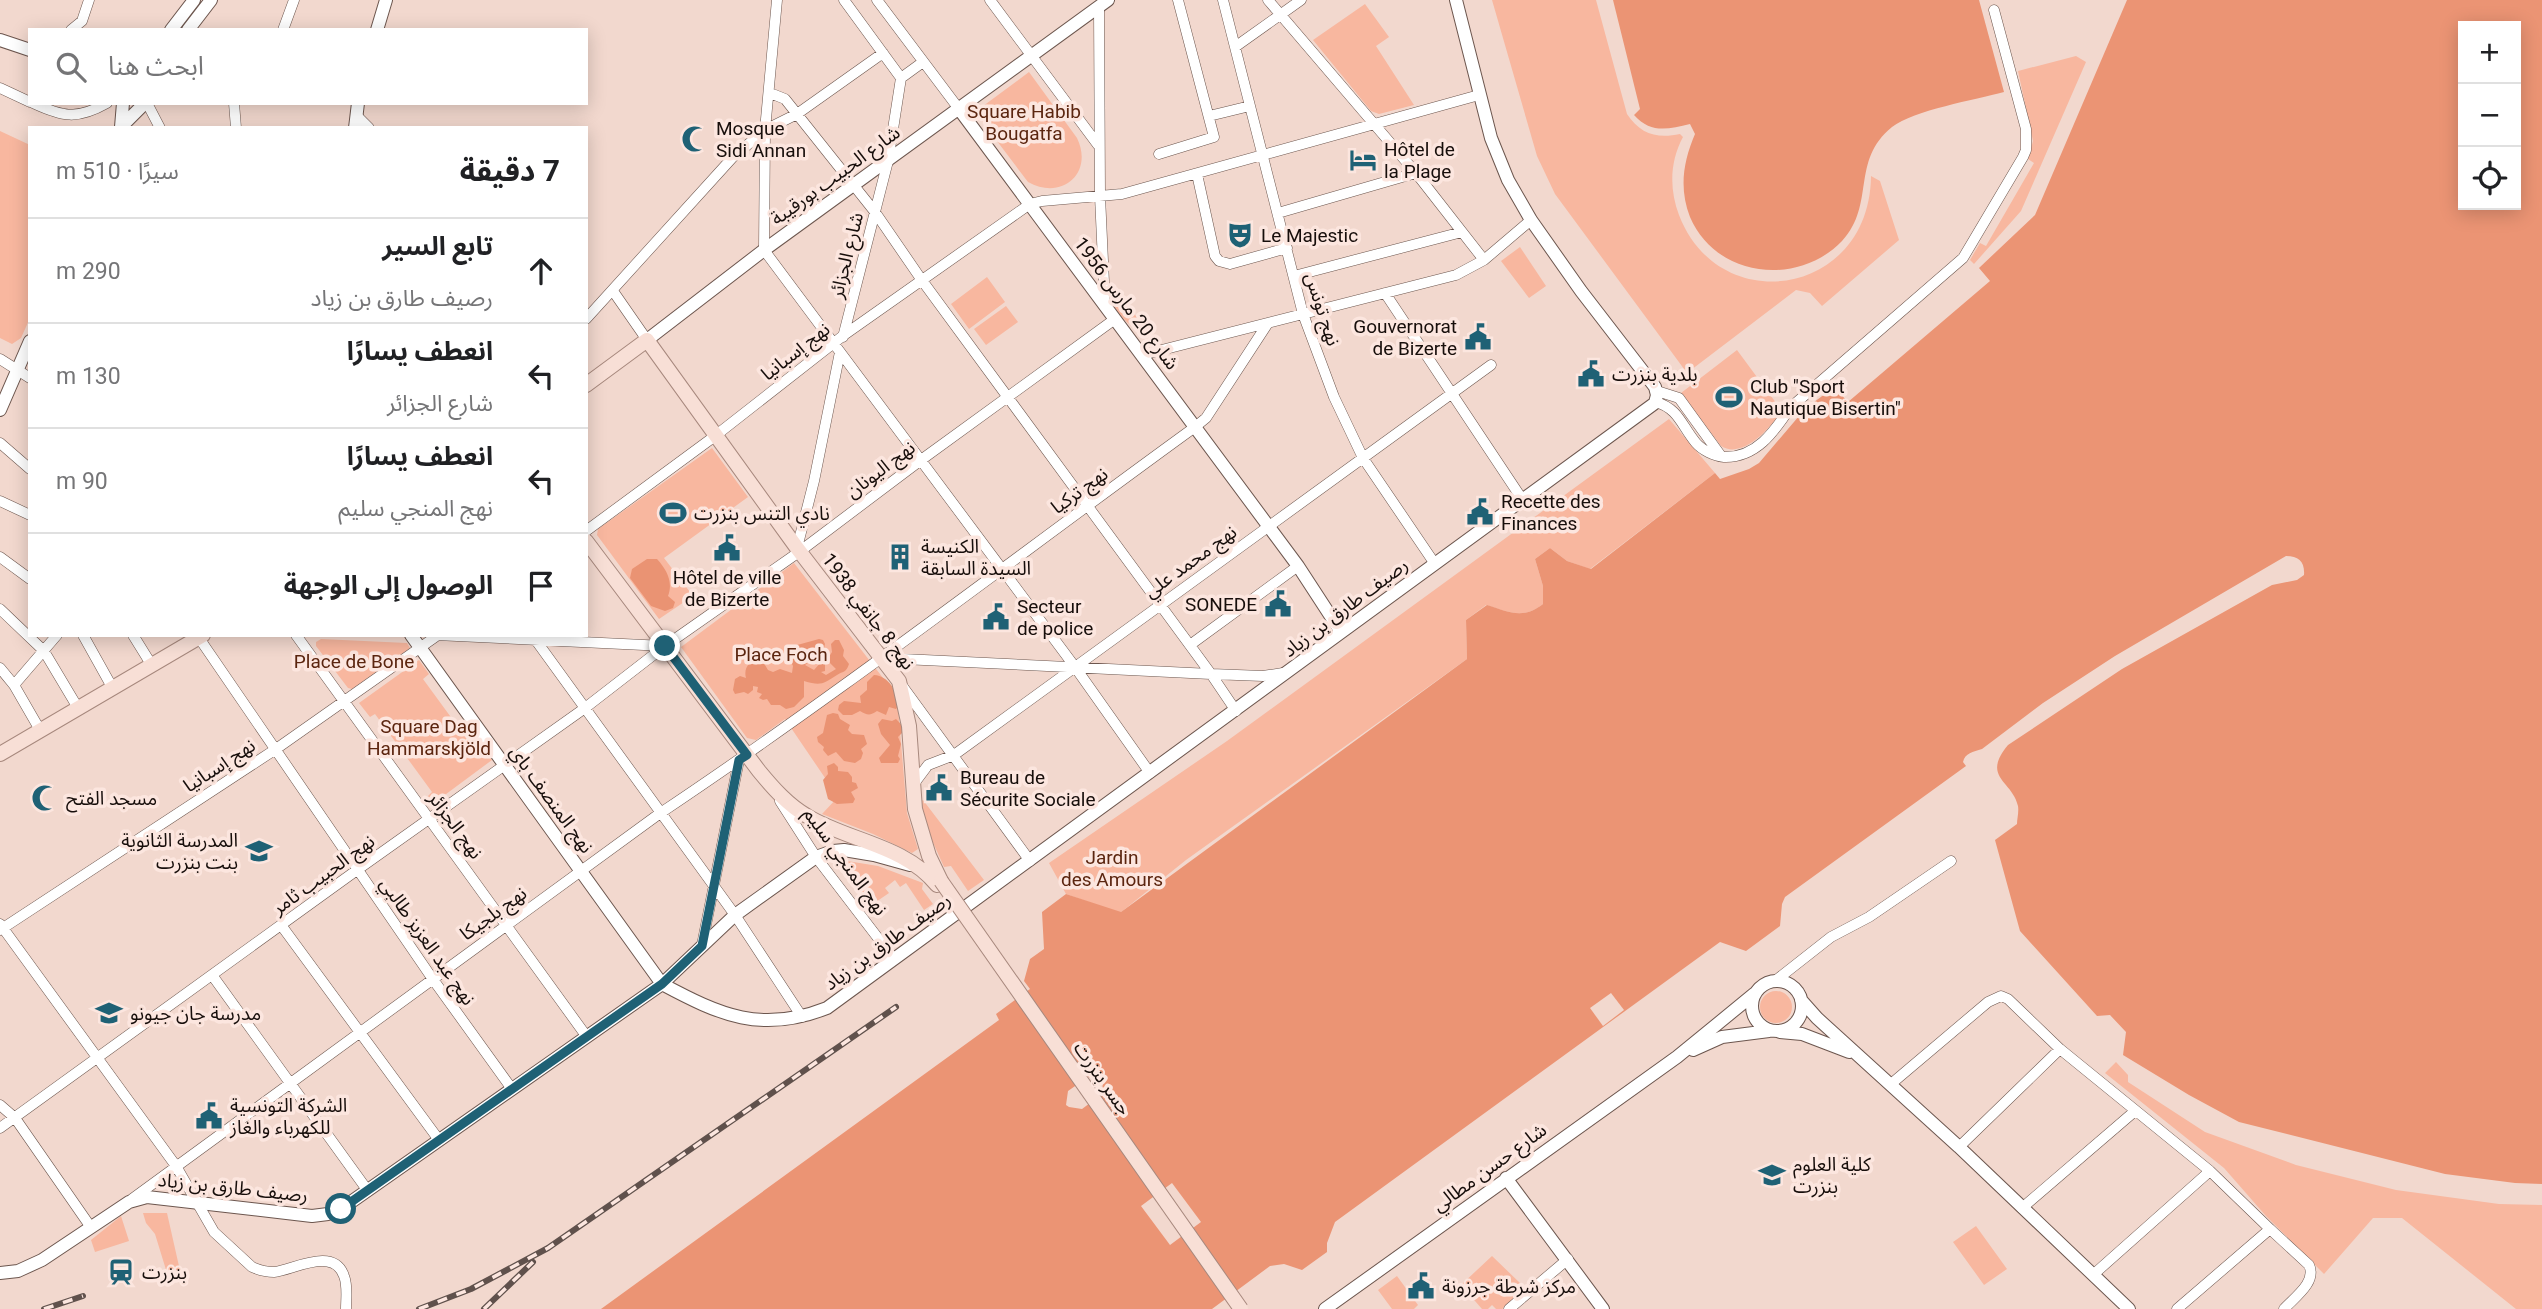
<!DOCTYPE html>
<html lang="ar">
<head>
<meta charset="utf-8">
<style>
  :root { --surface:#fff; --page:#f6f6f6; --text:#202124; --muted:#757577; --line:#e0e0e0 }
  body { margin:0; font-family:Roboto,"Noto Sans Arabic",sans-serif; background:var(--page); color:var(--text); direction:rtl }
  .controls { position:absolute; right:21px; top:21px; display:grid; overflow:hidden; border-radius:0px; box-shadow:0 4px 18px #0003 }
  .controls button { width:63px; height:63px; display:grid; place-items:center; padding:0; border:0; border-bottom:2px solid var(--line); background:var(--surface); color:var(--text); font:35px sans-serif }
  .stop { position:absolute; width:21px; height:21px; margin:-16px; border:5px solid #1f6175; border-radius:50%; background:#fff }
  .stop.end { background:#1f6175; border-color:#fff; box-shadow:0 2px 7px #0008 }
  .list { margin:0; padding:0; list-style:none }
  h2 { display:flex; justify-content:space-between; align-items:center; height:91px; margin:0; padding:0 28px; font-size:30px }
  h2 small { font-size:23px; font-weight:400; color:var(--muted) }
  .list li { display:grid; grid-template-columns:46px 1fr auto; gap:21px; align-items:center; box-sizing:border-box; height:105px; padding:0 28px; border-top:2px solid var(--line) }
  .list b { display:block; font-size:26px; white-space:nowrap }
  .list p { margin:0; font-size:23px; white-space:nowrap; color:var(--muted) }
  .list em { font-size:23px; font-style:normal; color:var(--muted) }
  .icon { flex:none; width:38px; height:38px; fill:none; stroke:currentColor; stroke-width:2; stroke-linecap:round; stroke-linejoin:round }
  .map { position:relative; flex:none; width:2542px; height:1309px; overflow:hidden; direction:ltr }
  .search { position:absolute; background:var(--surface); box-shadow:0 4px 18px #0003; left:28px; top:28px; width:560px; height:77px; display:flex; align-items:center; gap:18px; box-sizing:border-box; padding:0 24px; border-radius:0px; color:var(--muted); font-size:26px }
  .panel { position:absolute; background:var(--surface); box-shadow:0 4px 18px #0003; left:28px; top:126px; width:560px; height:511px; border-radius:0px; direction:rtl }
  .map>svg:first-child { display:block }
  .green { fill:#f8b79f }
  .forest { fill:#ea9373 }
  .water { fill:#eb9474; fill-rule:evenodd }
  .pier { fill:#f2d8ce }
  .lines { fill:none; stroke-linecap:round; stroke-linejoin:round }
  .street-casing { stroke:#6c564e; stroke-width:11 }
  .secondary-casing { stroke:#6c564e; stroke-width:14 }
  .primary-casing { stroke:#a7887d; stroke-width:16 }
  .street { stroke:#fff; stroke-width:10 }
  .secondary { stroke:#fff; stroke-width:12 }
  .primary { stroke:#f8dfd6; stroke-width:14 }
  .rail-casing { stroke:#60514c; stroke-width:6 }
  .rail { stroke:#fce6df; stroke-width:3.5; stroke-dasharray:10; stroke-linecap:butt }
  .primary-bridge-casing { stroke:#a7887d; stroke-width:16; stroke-linecap:butt }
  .primary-bridge { stroke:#f8dfd6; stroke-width:14 }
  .route { stroke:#1f6175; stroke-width:9 }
  .labels { text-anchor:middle; stroke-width:7; stroke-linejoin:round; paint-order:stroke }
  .park-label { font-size:19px; fill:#5b250f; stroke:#fce6df }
  .poi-label { font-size:19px; fill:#170e0b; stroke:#fce6df; text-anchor:start }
  .street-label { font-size:19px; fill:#170e0b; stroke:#fce6df }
</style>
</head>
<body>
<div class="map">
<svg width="2542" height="1309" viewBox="0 0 2542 1309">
  <rect width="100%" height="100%" fill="#f2d8ce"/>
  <!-- green -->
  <path class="green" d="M1492,0H1596L1627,114C1640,134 1657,139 1680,134L1683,137C1670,161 1669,189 1679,215C1719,320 1870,296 1871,176L1880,181L1899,240L1822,306L1810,293L1796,290L1687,373L1555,194L1537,156Z
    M1365,4L1389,37L1376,46L1414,105L1379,114L1371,111L1313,40Z
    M2076,56L2086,62L2021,211L1974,264L1970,260L1980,243L1986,246L2034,163L2028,159L2033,141L2018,71Z
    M1029,72L1077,138C1094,173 1062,201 1028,182L975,112Z
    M0,131L30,145V318L21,338L12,344L0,338Z
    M1520,247L1546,286L1529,298L1501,261Z
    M987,277L1005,302L969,329L951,304Z
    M1115,288L1144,327L1140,331C1127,325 1112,309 1110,293Z
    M1006,306L1018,322L986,345L974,329Z
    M1737,350L1782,411C1771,427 1743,460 1721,446L1681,393Z
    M1669,419L1715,473L1590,569L1567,561L1550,548L1535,559L1543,586V604C1522,620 1510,612 1486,605L1466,620L1467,659L1186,860L1120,913L1066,894L1049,863L1227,741Z
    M712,448L748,497L664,558L693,596L659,619L597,535L598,529Z
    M794,563L897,696L907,813L918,849L912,853L873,834L822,814L838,797L785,719L756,740L747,738L681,647Z
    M321,639L407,643L410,648L352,689L348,688L316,646V642Z
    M419,660L429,674L423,679L480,757L487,752L492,760L434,803L428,796L432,792L375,714L370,717L359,703Z
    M923,800L984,880L968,891L951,866L944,867L931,838L920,802Z
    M841,860L878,866L923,883L922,889L933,904L924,910L906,883L900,887L895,880L885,888L889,893L870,906L838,865Z
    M1760 1007a16 16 0 1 1 32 0a16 16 0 1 1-32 0Z
    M2116,1062L2128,1075V1082L2205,1132L2296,1165L2396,1190L2499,1204L2542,1205V1309H2516L2402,1218H2373L2324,1274L2266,1216L2224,1168L2105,1073Z
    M143,1213H167L181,1275L171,1286L155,1234L146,1223Z
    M121,1216L129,1241L95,1252L91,1240Z
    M1976,1226L2007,1269L1984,1285L1953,1242Z
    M1492,1256L1520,1283L1521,1292L1502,1309H1496L1492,1305L1488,1309H1482L1461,1285Z
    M1397,1276L1418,1305L1414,1309H1392L1378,1290Z"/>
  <!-- forest -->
  <path class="forest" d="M647,559H657C668,571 673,583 668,596L675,602L673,608L665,611L651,606L630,578L632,569Z
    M819,639L823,640L825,644L822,657H808L809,662L805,665L814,670L821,662L825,663V671L821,672L826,675L836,669L827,660L832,652L831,644L835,640H839L844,650L843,656L849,664C846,673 843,671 837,675C823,684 821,686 804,681V697L794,707L786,709L780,705H771L767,699L763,700L759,698L762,694L757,692L758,687L753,686V690L748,694L744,692L735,694L733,690L735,679L740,676L746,678C743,667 751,658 762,660L768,670L773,672L780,669L792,673L793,666L790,660L792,656L790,647Z
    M874,675C889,676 896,691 900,704L896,709L889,707L886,715L877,711C870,716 867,715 860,711L852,715H843L838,710L839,705L844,701L861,703L860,696L867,690V682Z
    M833,713L838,714L840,719L850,725L848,730L852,734L864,735L867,744L861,749L863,753L861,759L855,763L844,761L836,752L828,756L823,750L824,747L818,742L817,737L823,733L827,715Z
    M882,719L892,721L896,719L902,725V733L898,737L901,744L898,756L900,759L898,763H881L879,758L890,745L881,734L878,724Z
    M834,763L838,767V771L848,772L852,777V782L856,783L858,788L851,792L855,799L853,803L837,804L828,799L823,780L828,774L827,766Z"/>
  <!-- water -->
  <path class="water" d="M1613,0H1979L2004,92C1975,100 1914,110 1892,127C1850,161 1876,204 1842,241C1798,287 1716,278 1690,217C1679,189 1683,162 1695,134L1690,124C1668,129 1651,134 1634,115L1640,109Z
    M2127,0H2542V1184L2515,1183L2445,1174L2239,1122L2189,1095L2123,1055L2126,1032L2110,1015L2097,1016L2020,931L1995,840L2017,824C2017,819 2019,812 2018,806C2012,780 1981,778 2008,745L2122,669L2272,585L2297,580L2304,575C2305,562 2299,556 2286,556L2115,656L2043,703L1982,749C1973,752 1965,753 1963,762L1966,766L1785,897L1782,904L1780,926L1746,951L1720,942L1335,1222L1327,1243V1252L1302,1270L1284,1264L1270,1266L1212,1309H601L999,1020L996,1014L1030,989L1024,981L1030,959L1044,949L1042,912L1066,894L1121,912L1467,659L1466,620L1487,605C1510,612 1522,620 1543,604V586L1535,559L1550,548L1567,561L1591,569L1715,473L1720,479L1749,469L1759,463L1805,409L1834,387L1848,402L1990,281L1979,268L2035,215ZM2463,26H2516V205H2463ZM1088,1077L1103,1081L1102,1094L1082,1109L1069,1107L1066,1105L1068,1091ZM1172,1183L1201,1222L1170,1245L1141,1206Z"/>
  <!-- pier -->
  <path class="pier" d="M1611,993L1624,1010L1603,1026L1590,1008Z"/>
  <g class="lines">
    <!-- street casing -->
    <g class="street-casing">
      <path id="street" d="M777,0L765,130L764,250L1075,667L1150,773
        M844,0L901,78
        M877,0L959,109
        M990,0L1098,145
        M1223,0L1303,314L1334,397L1363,458L1435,564
        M1268,0L1416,173L1484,260
        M1099,7L1100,196L1105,305
        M71,30L82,21L89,0
        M283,30L294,0
        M1235,47L1301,0
        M0,88L30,102
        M770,93L785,99L875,212L921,279L1211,674L1236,711
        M33,103C63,117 77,120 107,103
        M147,103L160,128
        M234,103L236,128
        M356,115L369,128
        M1209,116L1250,106
        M1159,154L1214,137L1178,0
        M1197,174L1215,256L1219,261L1230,264L1287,248
        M1278,213L1416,173
        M1294,276L1462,232
        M613,291L647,340
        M1385,293L1522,499
        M586,319L733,157L765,130L797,114L883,53
        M843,337L888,161L901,78L923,62
        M1142,355L1456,275L1484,260L1531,220
        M0,359L30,378
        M1657,391L1679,398L1721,456
        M1656,402C1679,409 1681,425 1696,443C1702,450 1714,456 1724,457C1756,458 1774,432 1790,408L1963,258L2023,157L2026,150V129L1994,10
        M0,443L30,469
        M0,501L30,515
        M586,531L715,436L844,335L1030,204L1042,201L1122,194L1479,95
        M797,548L814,481L840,352
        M0,557L30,579
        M0,609L44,651L78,708
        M83,635L112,687
        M133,635L151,664
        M197,635L432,978L512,1089
        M296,635L587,1037
        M436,635L665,646
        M532,635L735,915L802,1017
        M1190,645L1298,566
        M882,658L1211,674L1263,676L1283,673
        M0,668L14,685L40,730
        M14,685L57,635
        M903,687L1030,861
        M913,785L928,765L954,755L1491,365
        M780,801L816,857L894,959
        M0,924L176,1166L214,1232L252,1267C259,1270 266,1272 274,1272C293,1270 334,1246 344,1276C348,1286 346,1298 346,1309
        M281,925L439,1140
        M0,930L276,749L438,635
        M702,945L739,760
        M212,975L368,1191
        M1775,981L1831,937L1869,917L1951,861
        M1891,1084L1988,1002L2001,996L2008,999L2060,1049L2210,1171L2270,1229L2177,1309
        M0,1105L15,1118L90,1226
        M0,1128L357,870L585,708L665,646L799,552L921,460L1115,319
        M1959,1147L2060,1049
        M132,1199L659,814C843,691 1017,556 1195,427L1206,418L1268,323
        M2022,1208L2135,1111
        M2270,1229L2309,1265C2317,1282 2295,1297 2284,1309
        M2094,1274L2210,1171
        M1509,1309L1568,1259"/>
    </g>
    <!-- secondary casing -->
    <g class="secondary-casing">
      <path id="secondary" d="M171,30L194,0
        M188,30L211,0
        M377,30L386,0
        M0,40L30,50
        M959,109L1298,566L1341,632
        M121,127L142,106
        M121,127L123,103
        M355,128L358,103
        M647,340L764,250L1108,0
        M0,410L30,341
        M411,635L662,984C720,1015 761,1034 827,1008L1655,403L1657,395L1655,387L1581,291L1531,220L1508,180L1491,138L1456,0
        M1752 1006a25 25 0 1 1 50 0a25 25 0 1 1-50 0Z
        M1801,1000L1817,1018L1959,1147L2129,1309
        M1780,1032L1802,1034L1849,1052
        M1693,1050L1722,1037L1769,1031
        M1506,1178L1603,1309
        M0,1273L18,1271L42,1260L129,1202L147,1197L312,1216L328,1214L341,1209L662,984L735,915L816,857L833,851L844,850L874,855L910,865
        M1325,1309L1677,1057L1754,994"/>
    </g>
    <!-- primary casing -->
    <g class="primary-casing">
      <path id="primary" d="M586,385L647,340L797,548L899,681L909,726L915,809L929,856L941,881
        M586,541L759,771C773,788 788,805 807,816C848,841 905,845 937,885
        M0,754L203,635"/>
    </g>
    <!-- street -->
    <use href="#street" class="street"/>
    <!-- secondary -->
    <use href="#secondary" class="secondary"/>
    <!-- primary -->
    <use href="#primary" class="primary"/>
    <!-- rail casing -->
    <g class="rail-casing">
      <path id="rail" d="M44,1309L83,1296
        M419,1309L471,1289L548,1248L896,1007
        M484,1309L533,1262"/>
    </g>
    <!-- rail -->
    <use href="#rail" class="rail"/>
    <!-- primary-bridge casing -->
    <g class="primary-bridge-casing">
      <path id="primary-bridge" d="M941,881L1241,1309"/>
    </g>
    <!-- primary-bridge -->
    <use href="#primary-bridge" class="primary-bridge"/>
  </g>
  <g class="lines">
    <!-- route -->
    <path class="route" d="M341,1209L662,984L702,946L739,760L747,755L665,646"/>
  </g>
  <!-- icons -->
  <defs>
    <g id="mosque-bare" transform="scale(2.1)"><path d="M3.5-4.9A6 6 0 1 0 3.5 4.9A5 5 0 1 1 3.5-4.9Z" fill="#1f6175" stroke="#fce6df" stroke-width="2.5" paint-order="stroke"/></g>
    <g id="hotel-bare" transform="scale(2.1)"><path d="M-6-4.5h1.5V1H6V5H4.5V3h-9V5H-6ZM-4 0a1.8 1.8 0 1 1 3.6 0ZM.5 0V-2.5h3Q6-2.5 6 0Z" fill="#1f6175" stroke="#fce6df" stroke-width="2.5" paint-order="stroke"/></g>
    <g id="theatre-bare" transform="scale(2.1)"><path d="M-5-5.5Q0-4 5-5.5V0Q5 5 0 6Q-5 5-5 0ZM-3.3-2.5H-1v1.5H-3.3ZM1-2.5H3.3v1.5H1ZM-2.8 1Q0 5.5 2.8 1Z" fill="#1f6175" stroke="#fce6df" stroke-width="2.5" paint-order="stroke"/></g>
    <g id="civic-bare" transform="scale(2.1)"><path d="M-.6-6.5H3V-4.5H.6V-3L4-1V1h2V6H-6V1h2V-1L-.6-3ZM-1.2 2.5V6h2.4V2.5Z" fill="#1f6175" stroke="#fce6df" stroke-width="2.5" paint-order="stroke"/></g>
    <g id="stadium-bare" transform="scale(2.1)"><path d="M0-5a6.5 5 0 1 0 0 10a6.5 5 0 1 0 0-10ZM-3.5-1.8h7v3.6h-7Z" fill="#1f6175" stroke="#fce6df" stroke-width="2.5" paint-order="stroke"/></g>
    <g id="building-bare" transform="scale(2.1)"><path d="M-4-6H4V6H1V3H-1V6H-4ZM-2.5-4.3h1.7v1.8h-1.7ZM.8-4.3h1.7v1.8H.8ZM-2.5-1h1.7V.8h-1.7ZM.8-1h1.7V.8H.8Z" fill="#1f6175" stroke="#fce6df" stroke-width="2.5" paint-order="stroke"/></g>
    <g id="school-bare" transform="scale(2.1)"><path d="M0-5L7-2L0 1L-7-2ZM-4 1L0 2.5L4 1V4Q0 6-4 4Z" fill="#1f6175" stroke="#fce6df" stroke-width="2.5" paint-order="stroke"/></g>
    <g id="university-bare" transform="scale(2.1)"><path d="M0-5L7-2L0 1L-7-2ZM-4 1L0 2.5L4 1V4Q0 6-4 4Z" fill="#1f6175" stroke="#fce6df" stroke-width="2.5" paint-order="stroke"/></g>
    <g id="station-bare" transform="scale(2.1)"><path d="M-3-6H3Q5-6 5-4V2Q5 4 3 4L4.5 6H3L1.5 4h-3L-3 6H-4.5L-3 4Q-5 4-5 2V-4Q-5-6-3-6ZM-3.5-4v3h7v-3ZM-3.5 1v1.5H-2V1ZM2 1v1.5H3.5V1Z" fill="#1f6175" stroke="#fce6df" stroke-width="2.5" paint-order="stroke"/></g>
  </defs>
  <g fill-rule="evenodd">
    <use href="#mosque-bare" x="695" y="139"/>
    <use href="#hotel-bare" x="1363" y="160"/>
    <use href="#theatre-bare" x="1240" y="235"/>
    <use href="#civic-bare" x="1478" y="337"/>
    <use href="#civic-bare" x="1591" y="374"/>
    <use href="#stadium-bare" x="1729" y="397"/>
    <use href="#civic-bare" x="1480" y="512"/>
    <use href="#stadium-bare" x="673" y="513"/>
    <use href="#civic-bare" x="727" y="548"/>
    <use href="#building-bare" x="900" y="557"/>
    <use href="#civic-bare" x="1278" y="604"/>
    <use href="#civic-bare" x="996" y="617"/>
    <use href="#civic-bare" x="939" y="788"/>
    <use href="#mosque-bare" x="45" y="798"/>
    <use href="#school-bare" x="259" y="851"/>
    <use href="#school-bare" x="109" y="1013"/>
    <use href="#civic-bare" x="209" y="1116"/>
    <use href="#university-bare" x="1772" y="1175"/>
    <use href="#station-bare" x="121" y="1272"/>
    <use href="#civic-bare" x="1421" y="1286"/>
  </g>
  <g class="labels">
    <!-- park labels -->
    <g class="park-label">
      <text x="1024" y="118">Square Habib<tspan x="1024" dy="22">Bougatfa</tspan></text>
      <text x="781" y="661">Place Foch</text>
      <text x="354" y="668">Place de Bone</text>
      <text x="429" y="733">Square Dag<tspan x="429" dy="22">Hammarskjöld</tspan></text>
      <text x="1112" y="864">Jardin<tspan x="1112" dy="22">des Amours</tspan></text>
    </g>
    <!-- poi labels -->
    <g class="poi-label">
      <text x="716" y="135">Mosque<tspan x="716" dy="22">Sidi Annan</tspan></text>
      <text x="1384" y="156">Hôtel de<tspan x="1384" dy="22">la Plage</tspan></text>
      <text x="1261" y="242">Le Majestic</text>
      <text x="1457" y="333" text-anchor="end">Gouvernorat<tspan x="1457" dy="22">de Bizerte</tspan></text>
      <text x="1612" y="381">بلدية بنزرت</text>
      <text x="1750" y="393">Club "Sport<tspan x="1750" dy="22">Nautique Bisertin"</tspan></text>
      <text x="1501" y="508">Recette des<tspan x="1501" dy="22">Finances</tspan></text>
      <text x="694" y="520">نادي التنس بنزرت</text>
      <text x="921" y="553">الكنيسة<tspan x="921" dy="22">السيدة السابقة</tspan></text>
      <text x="727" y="584" text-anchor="middle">Hôtel de ville<tspan x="727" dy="22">de Bizerte</tspan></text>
      <text x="1257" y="611" text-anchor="end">SONEDE</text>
      <text x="1017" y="613">Secteur<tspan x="1017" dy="22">de police</tspan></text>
      <text x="960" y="784">Bureau de<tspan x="960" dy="22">Sécurite Sociale</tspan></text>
      <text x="66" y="805">مسجد الفتح</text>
      <text x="238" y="847" text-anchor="end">المدرسة الثانوية<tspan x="238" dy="22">بنت بنزرت</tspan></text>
      <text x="130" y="1020">مدرسة جان جيونو</text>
      <text x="230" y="1112">الشركة التونسية<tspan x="230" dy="22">للكهرباء والغاز</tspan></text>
      <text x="1793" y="1171">كلية العلوم<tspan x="1793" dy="22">بنزرت</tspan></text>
      <text x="142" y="1279">بنزرت</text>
      <text x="1442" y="1293">مركز شرطة جرزونة</text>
    </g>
    <!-- street labels -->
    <g class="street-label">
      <text transform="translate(835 175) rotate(-36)" y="7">شارع الحبيب بورقيبة</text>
      <text transform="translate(846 255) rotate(-76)" y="7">شارع الجزائر</text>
      <text transform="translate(1127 303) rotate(53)" y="7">شارع 20 مارس 1956</text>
      <text transform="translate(1323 309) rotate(72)" y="7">نهج تونس</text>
      <text transform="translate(795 351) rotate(-38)" y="7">نهج إسبانيا</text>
      <text transform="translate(880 469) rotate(-37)" y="7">نهج اليونان</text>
      <text transform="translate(1079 490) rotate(-36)" y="7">نهج تركيا</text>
      <text transform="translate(1190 561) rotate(-36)" y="7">نهج محمد علي</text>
      <text transform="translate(1345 607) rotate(-37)" y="7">رصيف طارق بن زياد</text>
      <text transform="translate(869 611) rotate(53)" y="7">نهج 8 جانفي 1938</text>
      <text transform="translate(219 765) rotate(-33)" y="7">نهج إسبانيا</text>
      <text transform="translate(552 799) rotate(54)" y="7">نهج المنصف باي</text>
      <text transform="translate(456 825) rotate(54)" y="7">نهج الجزائر</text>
      <text transform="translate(846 861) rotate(54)" y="7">نهج المنجي سليم</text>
      <text transform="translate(323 874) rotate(-36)" y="7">نهج الحبيب ثامر</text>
      <text transform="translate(493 913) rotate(-36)" y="7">نهج بلجيكا</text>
      <text transform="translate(428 941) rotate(55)" y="7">نهج عبد العزيز طالبي</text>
      <text transform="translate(887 941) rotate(-36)" y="7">رصيف طارق بن زياد</text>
      <text transform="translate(1103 1078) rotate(55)" y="7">جسر بنزرت</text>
      <text transform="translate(1489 1167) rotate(-36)" y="7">شارع حسن مطالي</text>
      <text transform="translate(233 1187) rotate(6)" y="7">رصيف طارق بن زياد</text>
    </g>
  </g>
</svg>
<div class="controls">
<button>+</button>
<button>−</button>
<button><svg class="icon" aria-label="locate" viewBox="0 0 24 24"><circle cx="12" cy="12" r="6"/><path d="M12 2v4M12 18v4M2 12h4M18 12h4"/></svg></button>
</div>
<div class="stop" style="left:341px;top:1209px"></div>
<div class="stop end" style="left:665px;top:646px"></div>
<div class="search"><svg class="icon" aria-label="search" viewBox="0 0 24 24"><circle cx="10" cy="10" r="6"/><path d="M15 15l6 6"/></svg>ابحث هنا</div>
<section class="panel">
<h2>7 دقيقة<small>سيرًا · 510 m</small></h2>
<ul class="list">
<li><svg class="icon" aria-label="ahead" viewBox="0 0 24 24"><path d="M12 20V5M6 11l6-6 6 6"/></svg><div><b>تابع السير</b><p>رصيف طارق بن زياد</p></div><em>290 m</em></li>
<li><svg class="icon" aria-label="left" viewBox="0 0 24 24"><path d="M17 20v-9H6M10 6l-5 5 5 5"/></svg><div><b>انعطف يسارًا</b><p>شارع الجزائر</p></div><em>130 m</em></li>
<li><svg class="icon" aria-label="left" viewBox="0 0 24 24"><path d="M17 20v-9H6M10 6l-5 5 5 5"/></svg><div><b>انعطف يسارًا</b><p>نهج المنجي سليم</p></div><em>90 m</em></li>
<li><svg class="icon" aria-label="arrive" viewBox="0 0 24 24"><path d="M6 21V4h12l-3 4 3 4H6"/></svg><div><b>الوصول إلى الوجهة</b></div></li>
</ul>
</section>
</div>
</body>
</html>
